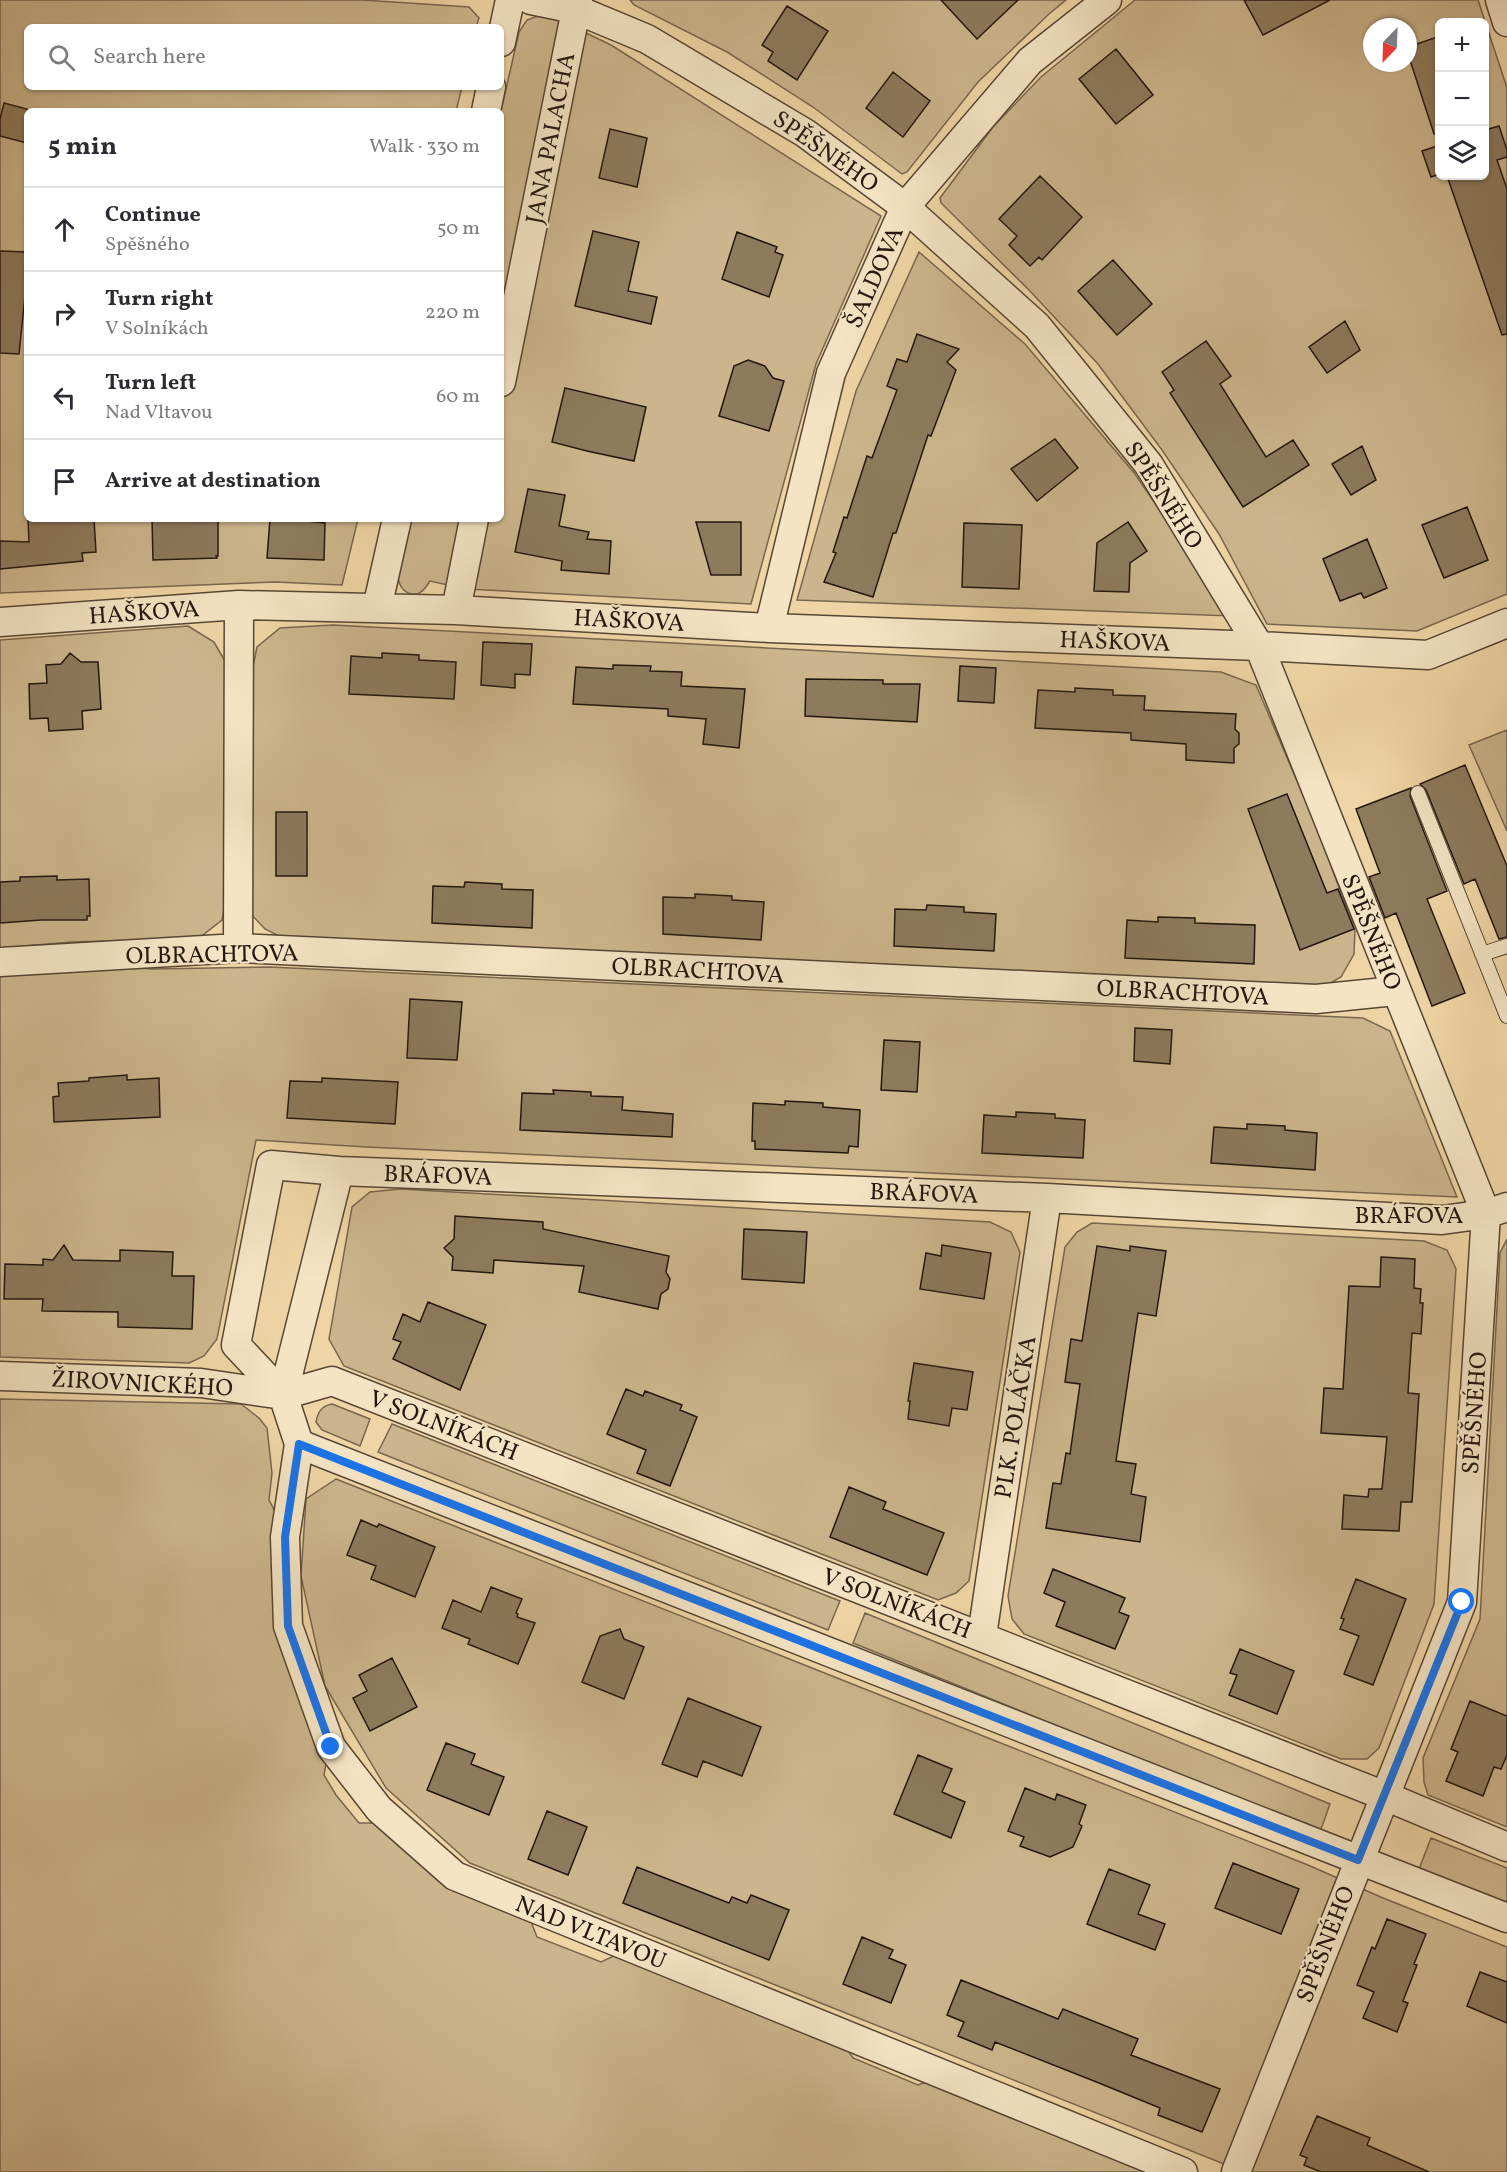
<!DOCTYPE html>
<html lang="en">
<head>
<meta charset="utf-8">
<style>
  :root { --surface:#fff; --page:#f2f2f3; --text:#2b2b33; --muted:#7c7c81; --line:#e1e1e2 }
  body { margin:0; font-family:Vollkorn,serif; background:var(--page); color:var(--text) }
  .controls { position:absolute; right:18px; top:18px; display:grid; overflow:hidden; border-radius:9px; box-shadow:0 2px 4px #0004 }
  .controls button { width:54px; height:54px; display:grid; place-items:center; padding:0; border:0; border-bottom:2px solid var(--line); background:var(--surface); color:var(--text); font:30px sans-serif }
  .compass { position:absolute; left:1363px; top:18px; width:54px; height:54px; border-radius:50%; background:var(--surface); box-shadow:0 2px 4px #0004; rotate:203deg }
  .stop { position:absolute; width:18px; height:18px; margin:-14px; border:4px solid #1a73e8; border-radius:50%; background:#fff }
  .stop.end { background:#1a73e8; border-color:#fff; box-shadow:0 2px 6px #0008 }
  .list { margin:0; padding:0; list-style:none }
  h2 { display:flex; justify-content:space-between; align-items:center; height:78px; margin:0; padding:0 24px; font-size:26px }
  h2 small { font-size:20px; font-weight:400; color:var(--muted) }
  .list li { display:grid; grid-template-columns:39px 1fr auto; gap:18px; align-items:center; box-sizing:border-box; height:84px; padding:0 24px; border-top:2px solid var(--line) }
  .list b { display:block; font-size:22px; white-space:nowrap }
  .list p { margin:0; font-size:20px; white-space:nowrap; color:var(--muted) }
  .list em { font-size:20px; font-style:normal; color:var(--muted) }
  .icon { flex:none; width:33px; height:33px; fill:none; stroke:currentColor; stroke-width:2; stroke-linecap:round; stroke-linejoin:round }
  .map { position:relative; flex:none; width:1507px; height:2172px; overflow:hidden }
  .search { position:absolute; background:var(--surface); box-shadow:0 2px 4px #0004; left:24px; top:24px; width:480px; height:66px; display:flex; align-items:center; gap:15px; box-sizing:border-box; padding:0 21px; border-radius:9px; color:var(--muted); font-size:22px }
  .panel { position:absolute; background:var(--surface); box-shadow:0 2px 4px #0004; left:24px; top:108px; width:480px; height:414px; border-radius:9px }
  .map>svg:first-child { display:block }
  .green { fill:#ccb58c; stroke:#78664e; stroke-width:1.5; fill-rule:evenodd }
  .building { fill:#8e7a5d; stroke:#24170f; stroke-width:1.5 }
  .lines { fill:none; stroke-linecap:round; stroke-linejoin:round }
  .service-casing { stroke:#574634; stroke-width:16 }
  .minor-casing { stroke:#574634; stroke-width:31 }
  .service { stroke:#f5e4c4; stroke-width:14 }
  .minor { stroke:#f5e4c4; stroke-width:28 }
  .route { stroke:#1a73e8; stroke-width:8 }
  .labels { text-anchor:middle; stroke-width:4.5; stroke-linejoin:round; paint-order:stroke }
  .street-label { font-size:24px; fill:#24170f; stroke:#f5e4c4 }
</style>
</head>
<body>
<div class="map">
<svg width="1507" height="2172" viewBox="0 0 1507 2172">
  <rect width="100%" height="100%" fill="#efd5a5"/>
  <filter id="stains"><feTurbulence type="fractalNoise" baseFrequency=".00333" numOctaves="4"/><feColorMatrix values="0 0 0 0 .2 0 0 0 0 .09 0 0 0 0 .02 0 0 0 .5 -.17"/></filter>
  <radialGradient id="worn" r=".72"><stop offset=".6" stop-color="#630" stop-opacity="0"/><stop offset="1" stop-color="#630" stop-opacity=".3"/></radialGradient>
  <!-- green -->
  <path class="green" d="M0,0H363L469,7L479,18L476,27H27V87H462L456,111H27V519H358L342,585L275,582L0,593Z
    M630,0H1066L1049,14L978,82L907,172L902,174L813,107L727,52L634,5Z
    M1135,0H1478L1507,88V594L1417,631L1267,624L1219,534L1162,450L1098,364L1029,290L941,203L940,198L993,127L1041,77ZM1440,22H1484V176H1440ZM1372,27H1408V63H1372Z
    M538,16L561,21L611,45L881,216L816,364L751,604L466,589L430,581C426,587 421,596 412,594C385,589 403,536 407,519H501V111L519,32L527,20Z
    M919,252L1025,344L1135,474L1231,616L797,600L856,391Z
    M333,625L1221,672L1256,685L1315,823L1355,930L1354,954L1341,977L1317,991L285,939L265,929L250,913L251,676L257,647L280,628Z
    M188,626L214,642L225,661L226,897L222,920L199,938L72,942L0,948V640Z
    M1507,730V831L1469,745Z
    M105,965L152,969L270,967L1363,1018L1390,1031L1457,1197L366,1147L256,1140L217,1339L204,1356L189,1363L0,1357V973Z
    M400,1189L990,1222L1011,1232L1020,1252L969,1581L956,1593L938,1600L344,1366L329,1339L352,1207L370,1192Z
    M1092,1223L1424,1241L1447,1250L1456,1269L1434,1604L1379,1748L1367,1759H1341L1024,1634L1012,1619L1008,1596L1065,1247L1077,1232Z
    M1507,1239V1827L1428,1795L1424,1782L1423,1758L1480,1619L1500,1253Z
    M0,1399L241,1404L259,1418L267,1428L272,1473L269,1500L276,1513L328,1753L324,1775L336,1795L359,1823H379L530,1919L537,1937L601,1962L616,1955L844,2045L853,2058L918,2085L934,2079L1163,2172H0Z
    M332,1404L370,1419L360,1446L322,1430L316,1422C318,1411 322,1406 332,1404Z
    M392,1424L840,1601L828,1630L378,1452Z
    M336,1479L1308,1865L1383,1898L1507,1947V2172H1244L470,1863L386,1788L325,1686L301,1576L306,1499Z
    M865,1613L1330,1804L1320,1832L853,1643Z
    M1431,1838L1507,1868V1904L1419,1869Z"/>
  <!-- building -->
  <path class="building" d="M941,0H1018L977,39Z
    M1244,0H1330L1263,35Z
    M787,6L828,31L797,80L768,61L773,52L762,45Z
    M1440,36V133L1434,134L1408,54V47Z
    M1116,49L1153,95L1116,124L1079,79Z
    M893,72L930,101L903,137L866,108Z
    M4,103L27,109V143L0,136V119Z
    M1499,126L1507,150V157L1497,160L1507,189V334L1502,335L1447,176H1485V130Z
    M610,129L647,138L637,187L599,178Z
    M1440,145V174L1431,177L1422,151Z
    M1040,176L1082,217L1042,260L1039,257L1030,266L1009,245L1017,236L999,219Z
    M593,231L639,242L628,291L657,297L651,324L575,306Z
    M737,232L777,247L775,252L783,255L769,297L722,279Z
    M0,251L27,252V277L19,354L0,353Z
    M1113,260L1152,304L1117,335L1078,291Z
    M1345,321L1360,350L1327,373L1309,347Z
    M917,334L959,349L947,362L956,370L931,436L928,435L896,533H893L873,597L824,582L836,553L833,552L844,517L847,518L867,456L872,458L897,390L887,386L897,359L907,362Z
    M1206,341L1231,376L1220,384L1266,457L1293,440L1309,465L1243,507L1170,393L1174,390L1162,372Z
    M748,360L765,366L773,378L784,381L769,431L719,416L734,366Z
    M565,388L646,407L634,461L587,451L552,442Z
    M1055,439L1078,468L1037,501L1011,469Z
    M1362,446L1376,480L1351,495L1332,464Z
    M528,489L565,495L559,526L589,532L587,539L611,541L609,574L561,570L562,561L515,552Z
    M1467,507L1488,560L1444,578L1422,525Z
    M28,519H94L96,552L82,553L83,561L0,569V541L29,542Z
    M152,519H218V556H216L217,558L153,560Z
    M270,519H308V521L325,523L324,560L267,558Z
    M696,522H741V575H711Z
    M1128,522L1147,551L1130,563L1129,592L1094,591L1097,543Z
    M964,523L1022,525L1019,589L962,587Z
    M1367,539L1387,588L1364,598L1361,593L1340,601L1323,559Z
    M483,642L532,644L530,675L515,674V688L481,685Z
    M70,653L81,662H98L101,709L82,711L83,729L49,731L48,718L30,719L29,684L47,683L46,665L61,664Z
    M382,653L419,655V660L456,662L454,699L349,694L351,656L382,658Z
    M613,665L651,666L650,671L682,672L681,686L745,689L739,748L703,744L706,719L668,716V709L573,704L576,667L613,669Z
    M960,666L996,668L994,703L958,701Z
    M806,679L883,680V684H920L917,722L805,716Z
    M1075,688L1113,690V695L1145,696L1144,710L1236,714L1235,729L1239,733V744L1234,748V763L1186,760V744L1131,740V733L1035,728L1038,690L1075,692Z
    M1465,765L1507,866V937L1499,939L1475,879L1464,884L1426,790L1420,784Z
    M1411,788L1410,796L1447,891L1427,899L1465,993L1432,1006L1396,913L1385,918L1369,877L1380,873L1356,809Z
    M1287,794L1327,893L1338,889L1354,929L1300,950L1248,809Z
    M276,812H307V876H276Z
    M57,876V880L89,879L90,916H87V920H41L0,923V882L20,881V877Z
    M465,882L502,884V889L533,890L532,928L432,923L433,886L464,887Z
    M695,894L732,896V900L764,902L761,940L663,934V897L695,898Z
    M927,905L964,907V912L996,914L994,951L894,946L895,909L926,910Z
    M1158,917L1195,918V923L1255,925L1254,964L1125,958L1127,920L1158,922Z
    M410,999L462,1002L457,1060L407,1058Z
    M1135,1028L1172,1030L1170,1064L1134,1061Z
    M884,1040L920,1042L917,1092L881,1090Z
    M127,1075V1080L159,1078L160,1117L54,1122L53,1097L59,1096L58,1083L89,1081V1078Z
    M322,1078L398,1082L395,1124L287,1118L290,1081L322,1082Z
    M553,1090L591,1092V1096L623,1097L622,1110L673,1114L672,1137L520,1130L522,1093L554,1094Z
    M785,1101L823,1103V1107L860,1110L858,1147L849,1146L848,1153L755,1149V1141H752L753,1103L785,1105Z
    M1016,1112L1055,1114V1118L1085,1120L1083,1158L982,1153L984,1115L1016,1117Z
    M1247,1124L1285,1126V1130L1317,1133L1315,1170L1211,1163L1214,1127L1247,1129Z
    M455,1216L543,1222V1229L669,1256L666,1272L670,1279L668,1289L661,1294L658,1309L579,1292L584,1266L494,1260L493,1273L452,1270L453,1257L444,1248L454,1239Z
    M744,1229L807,1232L804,1283L742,1279Z
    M64,1245L73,1260L120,1261V1250L173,1252L172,1276H194L192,1329L118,1327V1312L42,1311L43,1299H4L5,1264L43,1265V1259L53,1260Z
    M942,1245L991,1253L984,1299L920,1289L926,1253L941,1256Z
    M1097,1246L1130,1251V1246L1166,1251L1156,1316L1138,1313L1116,1461L1136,1464L1131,1494L1146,1497L1140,1542L1046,1528L1053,1483L1061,1484L1066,1453L1070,1454L1080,1384L1065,1382L1071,1339L1082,1341Z
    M1381,1257L1415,1259L1414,1288L1421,1289L1420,1303H1423L1421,1334L1412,1333L1408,1393L1419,1394L1412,1502H1401L1399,1531L1342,1529L1344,1495L1368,1497L1369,1489H1382L1387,1437L1321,1433L1324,1388L1343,1389L1349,1286L1380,1287Z
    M428,1302L486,1325L460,1390L393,1359L401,1342L393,1339L403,1314L420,1322Z
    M914,1363L973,1372L967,1410L952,1408L949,1426L908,1419L910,1401H908Z
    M626,1389L643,1396L645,1391L682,1405L680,1410L697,1417L670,1486L637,1473L646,1450L607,1434Z
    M849,1487L886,1502L883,1509L944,1533L927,1575L830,1537Z
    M361,1520L377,1527L379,1524L435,1547L415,1597L371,1579L376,1566L347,1555Z
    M1053,1569L1125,1598L1119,1612L1129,1616L1115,1649L1056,1626L1065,1602L1044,1593Z
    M1356,1579L1406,1599L1373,1685L1344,1674L1359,1636L1340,1629L1344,1619L1341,1618Z
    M491,1587L522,1599L516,1613L518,1614L517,1617L535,1623L518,1664L468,1644L470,1639L442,1628L453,1600L481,1612Z
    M620,1629L624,1639L644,1647L624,1699L582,1682L600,1636Z
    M1240,1649L1294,1671L1277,1714L1229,1695L1237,1675L1230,1673Z
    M392,1658L417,1707L370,1731L353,1698L367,1691L359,1675Z
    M688,1698L761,1727L742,1776L703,1761L697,1777L662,1764Z
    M1470,1701L1507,1716V1755L1501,1769L1494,1767L1483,1796L1446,1781L1458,1752L1451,1749Z
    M446,1743L475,1754L471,1764L504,1777L489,1815L427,1790Z
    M918,1755L952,1769L942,1792L965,1802L951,1838L894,1814Z
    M1025,1788L1055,1800L1057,1794L1086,1805L1079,1824L1082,1826L1073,1847L1050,1857L1020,1846L1024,1837L1008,1831Z
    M547,1811L587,1827L568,1875L528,1859Z
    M1233,1863L1299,1889L1281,1934L1215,1908Z
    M637,1867L729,1903L732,1897L747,1903L751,1895L789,1910L769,1960L623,1903Z
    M1109,1869L1150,1885L1138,1914L1165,1924L1155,1950L1087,1924Z
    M1387,1919L1426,1934L1414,1964L1417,1965L1403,2001L1408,2003L1397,2032L1363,2018L1374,1992L1357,1985L1372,1947L1375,1949Z
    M862,1937L893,1950L889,1958L906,1965L891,2003L843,1984Z
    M1480,1972L1507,1982V2023L1467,2006Z
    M961,1980L1058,2019L1063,2009L1138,2039L1131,2055L1220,2089L1202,2132L1158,2115L1160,2108L1099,2083L995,2042L992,2050L958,2036L964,2022L947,2015Z
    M1317,2116L1370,2138L1367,2145L1429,2172H1321L1304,2165L1307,2158L1300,2155Z"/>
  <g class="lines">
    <!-- service casing -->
    <g class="service-casing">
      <path id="service" d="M1418,793L1507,1016
        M1482,954L1507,946"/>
    </g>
    <!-- minor casing -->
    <g class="minor-casing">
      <path id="minor" d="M531,0L575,9L647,39L805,133L905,207L1037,326L1149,465L1259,646L1486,1214L1462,1602L1236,2172
        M1500,0L1507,22
        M501,42L510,0
        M486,111L491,87
        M501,382L578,0
        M377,608L397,519
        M456,610L474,519
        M0,622L239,605L456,610L769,628L1259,646L1428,655L1507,623
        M769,628L831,373L905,207L1030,61L1107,0
        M238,948L239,605
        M0,962L238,948L1316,999L1395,991
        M339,1171L283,1395L299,1444L285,1537L288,1626L331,1747L379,1809L455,1876L1183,2172
        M0,1376L201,1383L283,1395L332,1381L1385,1796L1507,1847
        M283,1395L236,1345L271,1165L339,1171L1047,1198L1442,1220L1486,1214L1507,1207
        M299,1444L1507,1918
        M982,1636L1047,1198"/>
    </g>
    <!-- service -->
    <use href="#service" class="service"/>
    <!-- minor -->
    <use href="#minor" class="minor"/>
  </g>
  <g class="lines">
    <!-- route -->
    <path class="route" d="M331,1747L288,1626L285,1537L299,1444L1358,1860L1462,1602"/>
  </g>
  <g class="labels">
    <!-- street labels -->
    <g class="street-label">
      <text transform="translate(550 138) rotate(-79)" y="8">JANA PALACHA</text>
      <text transform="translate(826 151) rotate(35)" y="8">SPĚŠNÉHO</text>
      <text transform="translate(874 277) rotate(-66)" y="8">ŠALDOVA</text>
      <text transform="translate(1164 495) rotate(57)" y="8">SPĚŠNÉHO</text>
      <text transform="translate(144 612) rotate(-4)" y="8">HAŠKOVA</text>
      <text transform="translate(629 620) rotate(3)" y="8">HAŠKOVA</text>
      <text transform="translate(1115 641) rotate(2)" y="8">HAŠKOVA</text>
      <text transform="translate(1372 932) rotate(68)" y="8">SPĚŠNÉHO</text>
      <text transform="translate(212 954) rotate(-1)" y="8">OLBRACHTOVA</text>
      <text transform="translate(698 970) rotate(3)" y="8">OLBRACHTOVA</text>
      <text transform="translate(1183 992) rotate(3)" y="8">OLBRACHTOVA</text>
      <text transform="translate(438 1175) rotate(2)" y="8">BRÁFOVA</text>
      <text transform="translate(924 1193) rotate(2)" y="8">BRÁFOVA</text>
      <text x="1409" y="1223">BRÁFOVA</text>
      <text transform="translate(142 1383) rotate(3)" y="8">ŽIROVNICKÉHO</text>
      <text transform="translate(1474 1413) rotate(-86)" y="8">SPĚŠNÉHO</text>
      <text transform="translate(1015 1417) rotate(-81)" y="8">PLK. POLÁČKA</text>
      <text transform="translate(444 1425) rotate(21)" y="8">V SOLNÍKÁCH</text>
      <text transform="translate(897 1603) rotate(21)" y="8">V SOLNÍKÁCH</text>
      <text transform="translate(591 1932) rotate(22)" y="8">NAD VLTAVOU</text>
      <text transform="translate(1325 1944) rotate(-69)" y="8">SPĚŠNÉHO</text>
    </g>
  </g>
  <rect width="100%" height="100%" filter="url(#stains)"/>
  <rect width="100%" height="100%" fill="url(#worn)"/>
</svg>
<div class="controls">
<button>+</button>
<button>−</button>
<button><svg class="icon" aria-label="layers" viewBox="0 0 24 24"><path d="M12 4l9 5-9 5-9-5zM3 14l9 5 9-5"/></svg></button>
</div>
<svg class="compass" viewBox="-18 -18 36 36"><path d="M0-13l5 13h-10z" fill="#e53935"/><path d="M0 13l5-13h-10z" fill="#7c7c81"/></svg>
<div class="stop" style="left:1462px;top:1602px"></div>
<div class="stop end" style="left:331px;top:1747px"></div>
<div class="search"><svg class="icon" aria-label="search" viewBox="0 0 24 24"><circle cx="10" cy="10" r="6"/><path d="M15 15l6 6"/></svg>Search here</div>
<section class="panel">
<h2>5 min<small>Walk · 330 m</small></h2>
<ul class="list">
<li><svg class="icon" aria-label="ahead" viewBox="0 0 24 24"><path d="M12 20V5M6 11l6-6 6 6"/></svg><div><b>Continue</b><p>Spěšného</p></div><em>50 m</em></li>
<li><svg class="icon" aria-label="right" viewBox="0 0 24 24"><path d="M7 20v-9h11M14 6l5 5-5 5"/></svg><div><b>Turn right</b><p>V Solníkách</p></div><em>220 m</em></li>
<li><svg class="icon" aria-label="left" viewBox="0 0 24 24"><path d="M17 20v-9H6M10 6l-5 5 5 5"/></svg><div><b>Turn left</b><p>Nad Vltavou</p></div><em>60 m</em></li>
<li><svg class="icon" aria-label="arrive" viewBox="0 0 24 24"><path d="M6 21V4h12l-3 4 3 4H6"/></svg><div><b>Arrive at destination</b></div></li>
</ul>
</section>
</div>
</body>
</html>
